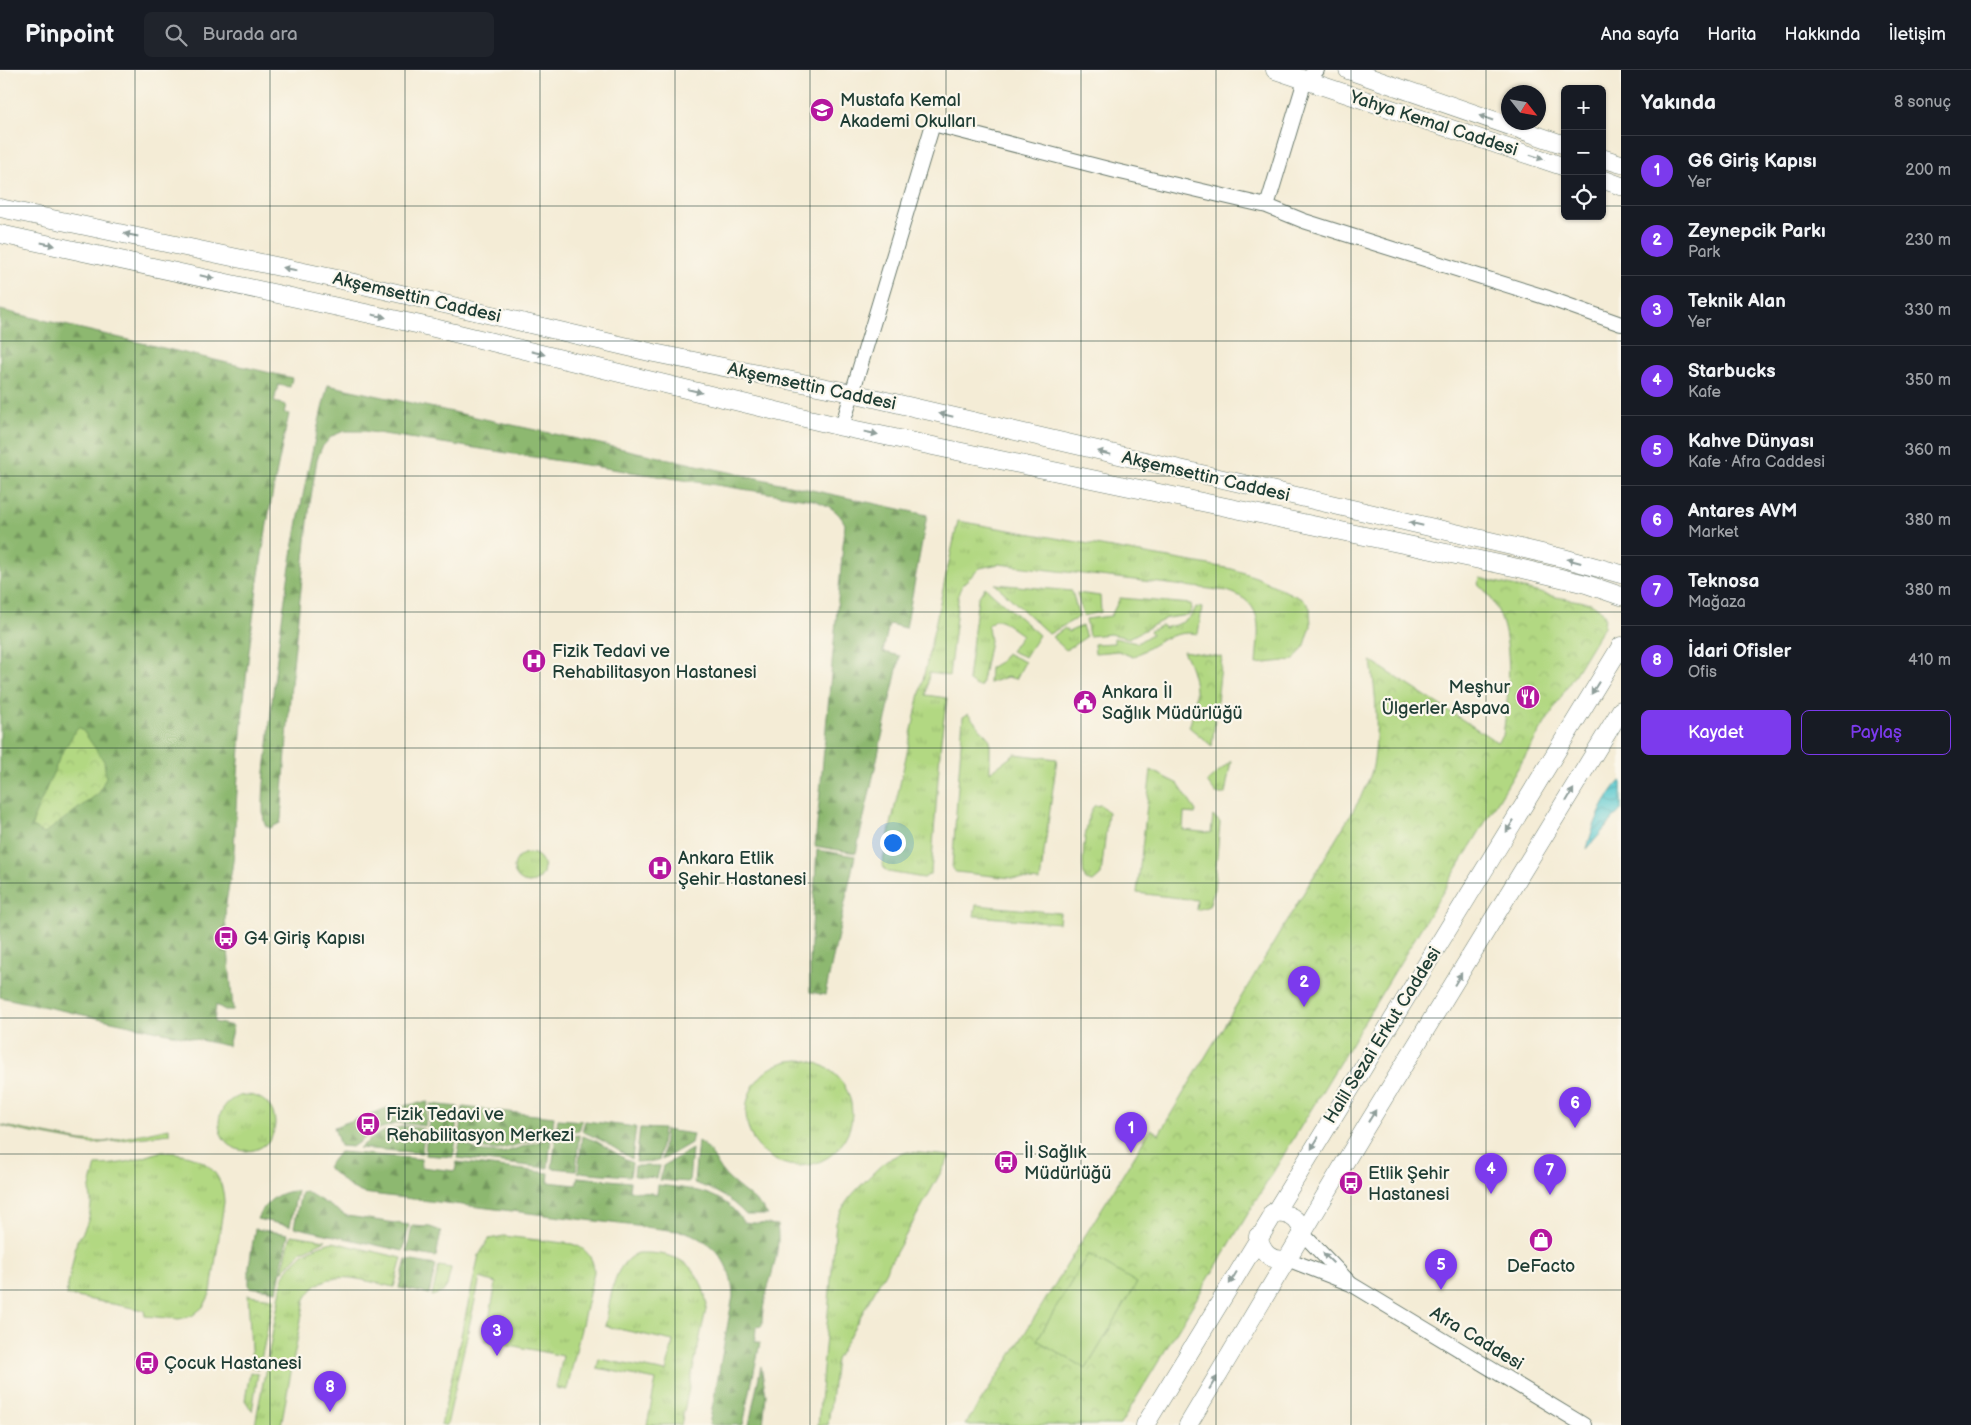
<!DOCTYPE html>
<html lang="tr">
<head>
<meta charset="utf-8">
<style>
  :root { --surface:#171b24; --page:#20242c; --text:#f1f3f6; --muted:#9ea1a6; --line:#363941; --accent:#7c3aed }
  body { margin:0; font-family:"Balsamiq Sans",sans-serif; background:var(--page); color:var(--text) }
  .controls { position:absolute; right:15px; top:15px; display:grid; overflow:hidden; border-radius:8px; box-shadow:0 1px 4px #0004 }
  .controls button { width:45px; height:45px; display:grid; place-items:center; padding:0; border:0; border-bottom:1px solid var(--line); background:var(--surface); color:var(--text); font:25px sans-serif }
  .compass { position:absolute; left:1501px; top:15px; width:45px; height:45px; border-radius:50%; background:var(--surface); box-shadow:0 1px 4px #0004; rotate:121deg }
  .you { position:absolute; left:892px; top:772px; width:18px; height:18px; margin:-12px; border:4px solid #fff; border-radius:50%; background:#1a73e8; box-shadow:0 0 0 8px #1a73e833 }
  .badge { display:grid; place-items:center; width:32px; height:32px; border-radius:50%; background:var(--accent); color:#fff; font-size:16px; font-weight:700 }
  .pin { position:absolute; translate:-50% -41px; filter:drop-shadow(0 1px 2px #0008) }
  .pin::after { content:''; position:absolute; top:26px; width:18px; height:15px; background:inherit; clip-path:polygon(0 0,100% 0,50% 100%) }
  .list { margin:0; padding:0; list-style:none }
  h2 { display:flex; justify-content:space-between; align-items:center; height:65px; margin:0; padding:0 20px; font-size:21px }
  h2 small { font-size:16px; font-weight:400; color:var(--muted) }
  .list li { display:grid; grid-template-columns:32px 1fr auto; gap:15px; align-items:center; box-sizing:border-box; height:70px; padding:0 20px; border-top:1px solid var(--line) }
  .list b { display:block; font-size:19px; white-space:nowrap }
  .list p { margin:0; font-size:16px; white-space:nowrap; color:var(--muted) }
  .list em { font-size:16px; font-style:normal; color:var(--muted) }
  .actions { display:flex; gap:10px; padding:15px 20px }
  .actions a { flex:1; padding:11px 0; border:1px solid var(--accent); border-radius:8px; text-align:center; font-size:18px; color:var(--accent) }
  .actions .main { background:var(--accent); color:#fff }
  .icon { flex:none; width:28px; height:28px; fill:none; stroke:currentColor; stroke-width:2; stroke-linecap:round; stroke-linejoin:round }
  .map { position:relative; flex:none; width:1621px; height:1355px; overflow:hidden }
  header { display:flex; align-items:center; gap:30px; box-sizing:border-box; height:70px; padding:0 25px; background:var(--surface); border-bottom:1px solid var(--line) }
  header strong { font-size:24px }
  nav { display:flex; gap:28px; margin-inline-start:auto; font-size:18px }
  .search { width:350px; height:45px; background:var(--page); display:flex; align-items:center; gap:12px; box-sizing:border-box; padding:0 18px; border-radius:8px; color:var(--muted); font-size:19px }
  main { display:flex }
  aside { flex:1; background:var(--surface) }
  .map>svg:first-child { display:block }
  .grass { fill:url(#grass-tufts); stroke:#688a5b }
  .forest { fill:url(#forest-firs); stroke:#567a52 }
  .park { fill:url(#park-crowns); stroke:#688a5b }
  .garden { fill:#b2d882; stroke:#688a5b }
  .water { fill:url(#water-waves); stroke:#3d8382 }
  .lines { fill:none; stroke-linecap:round; stroke-linejoin:round }
  .minor-casing { stroke:#6a7a6d; stroke-width:16 }
  .major-casing { stroke:#6a7a6d; stroke-width:19 }
  .minor { stroke:#fff; stroke-width:14 }
  .major { stroke:#fff; stroke-width:18 }
  .oneway { fill:#8f9e9a }
  .grid { fill:none; stroke:#1f3d34; stroke-width:1; stroke-opacity:0.55 }
  .labels { text-anchor:middle; stroke-width:4.5; stroke-linejoin:round; paint-order:stroke }
  .poi-label { font-size:18px; fill:#1f3d34; stroke:#fbf7ec; text-anchor:start }
  .street-label { font-size:18px; fill:#1f3d34; stroke:#fbf7ec }
</style>
</head>
<body>
<header>
<strong>Pinpoint</strong>
<div class="search"><svg class="icon" aria-label="search" viewBox="0 0 24 24"><circle cx="10" cy="10" r="6"/><path d="M15 15l6 6"/></svg>Burada ara</div>
<nav><a>Ana sayfa</a><a>Harita</a><a>Hakkında</a><a>İletişim</a></nav>
</header>
<main>
<div class="map">
<svg width="1621" height="1355" viewBox="0 0 1621 1355">
  <defs>
    <pattern id="grass-tufts" width="24" height="20" patternUnits="userSpaceOnUse" patternTransform="scale(1.25)"><rect width="24" height="20" fill="#b2d882"/><path d="M3 7l-1-3M5 7V3M7 7l1-3M15 17l-1-3M17 17v-4M19 17l1-3" fill="none" stroke="#99ba71"/></pattern>
    <pattern id="forest-firs" width="22" height="20" patternUnits="userSpaceOnUse" patternTransform="scale(1.25)"><rect width="22" height="20" fill="#8db870"/><path d="M5 1l3.5 6h-7zM16 11l3.5 6h-7z" fill="#73975d"/></pattern>
    <pattern id="park-crowns" width="20" height="18" patternUnits="userSpaceOnUse" patternTransform="scale(1.25)"><rect width="20" height="18" fill="#b2d882"/><path d="M2 6a3 3 0 1 1 6 0M12 15a3 3 0 1 1 6 0" fill="none" stroke="#99ba71"/></pattern>
    <pattern id="water-waves" width="16" height="10" patternUnits="userSpaceOnUse" patternTransform="scale(1.25)"><rect width="16" height="10" fill="#5bc9cf"/><path d="M0 5q4-4 8 0t8 0" fill="none" stroke="#4ba4a9"/></pattern>
  </defs>
  <rect width="100%" height="100%" fill="#fbf7ec"/>
  <filter id="ink" filterUnits="userSpaceOnUse"><feTurbulence type="fractalNoise" baseFrequency=".02" numOctaves="2"/><feDisplacementMap in="SourceGraphic" scale="10" xChannelSelector="R" yChannelSelector="G"/><feConvolveMatrix kernelMatrix="1 2 1 2 8 2 1 2 1" color-interpolation-filters="sRGB"/></filter>
  <filter id="wash" filterUnits="userSpaceOnUse"><feTurbulence type="fractalNoise" baseFrequency=".0096" numOctaves="4" result="noise"/><feDisplacementMap in="SourceGraphic" scale="20" xChannelSelector="R" yChannelSelector="G"/><feGaussianBlur stdDeviation="1.12" result="paint"/><feColorMatrix in="noise" values="0 0 0 0 0 0 0 0 0 0 0 0 0 0 0 0 0 1.4 0 .05"/><feComposite in="paint" operator="in"/></filter>
  <g filter="url(#wash)">
    <rect width="100%" height="100%" fill="#f4ecd6"/>
    <!-- grass -->
    <path class="grass" d="M958,451L1232,499L1256,507L1304,530L1310,538L1311,556L1305,575L1294,590L1256,594C1258,561 1267,533 1227,521L999,494L980,498L963,514L959,522L949,606L929,603L926,625L947,628L941,669L931,803L924,808L888,802L882,796L883,791Z
      M995,514L1072,521L1079,547L1049,564Z
      M985,517L1039,565L1025,587L1011,581L1022,565L1001,550H994L988,556L990,571L981,616H976L968,610L978,528Z
      M1077,523L1100,526L1101,542L1083,546Z
      M1120,528L1191,534L1192,539L1189,545L1167,548L1129,568L1110,564L1089,566L1086,549L1111,546Z
      M1196,537L1202,538L1198,564C1172,559 1155,575 1133,587L1118,581L1095,583L1094,574L1114,573V568L1137,573L1152,564L1150,561L1162,555L1164,558C1179,554 1190,552 1196,537Z
      M1082,556L1086,567L1066,580L1052,567L1065,558L1068,562Z
      M1006,583L1025,592L1016,609L1007,607L989,613L990,598L1000,592Z
      M968,644L990,670V702L1015,684L1057,689L1040,811L956,802L952,799L963,647Z
      M1231,691L1225,724H1216L1207,712Z
      M1151,700L1178,714L1196,741L1195,744L1184,743L1183,760L1211,763L1213,746L1220,752L1214,820L1209,836L1196,840L1197,830L1137,823Z
      M1101,735L1108,742L1101,805L1093,812L1086,810C1079,802 1086,743 1094,736Z
      M514 798a15 15 0 1 1 30 0a15 15 0 1 1-30 0Z
      M976,835L1060,843L1059,853L974,846Z
      M746 1043a53 53 0 1 1 106 0a53 53 0 1 1-106 0Z
      M219 1053a28 28 0 1 1 56 0a28 28 0 1 1-56 0Z
      M0,1055L81,1071L104,1072L169,1058V1064L92,1074L16,1060Z
      M159,1082C193,1082 223,1094 224,1132L211,1222L204,1236L192,1246L179,1249L145,1246L144,1240L66,1225L77,1170C87,1161 95,1133 89,1121L96,1095C119,1095 137,1090 159,1082Z
      M908,1082L950,1086L836,1290L828,1355H818L836,1153C844,1131 852,1125 867,1109C880,1096 889,1086 908,1082Z
      M291,1165L326,1170L301,1182L282,1202Z
      M504,1166L572,1174C586,1178 594,1188 594,1202L567,1320L556,1318L563,1286L485,1270L496,1213L480,1208L447,1355H441L479,1185L489,1169Z
      M333,1172L402,1188L394,1217C362,1211 325,1194 305,1229L281,1355H255L283,1208C294,1187 310,1177 333,1172Z
      M638,1183C679,1182 700,1194 707,1235L681,1355H647L656,1310L597,1298L599,1289L666,1302L673,1271L605,1256C611,1231 611,1194 638,1183Z
      M439,1196L451,1198L447,1216L443,1222L432,1226Z
      M250,1302L258,1304L252,1341L245,1330Z"/>
    <!-- forest -->
    <path class="forest" d="M0,240L292,308L290,317L278,315L274,332L286,335L284,343L289,344C256,488 240,634 234,780C233,806 222,834 226,859L221,861L222,876L228,879L233,940H225L216,935L214,952L233,956L228,976L0,927Z
      M328,315L927,445L906,558L889,554L883,582L900,586L856,783L815,776L845,454C838,440 829,436 814,430L364,361H344L332,366L322,377L317,389L310,433L291,614L281,749L280,753L270,758L265,755C260,740 266,693 268,675C278,554 298,433 328,315Z
      M817,780L855,786L825,925L810,922V889Z
      M428,1032L425,1056L398,1053L376,1060L352,1077L340,1076L334,1057L387,1038Z
      M431,1034L458,1037L455,1067L428,1059Z
      M463,1037L554,1047L552,1065L498,1080L485,1079L460,1069Z
      M558,1049L582,1051L579,1061L555,1066Z
      M585,1051L636,1057L632,1089L605,1072L582,1061Z
      M404,1056L424,1059L422,1083L359,1078L380,1063Z
      M640,1058L663,1059L659,1091L636,1092Z
      M665,1060L693,1064L691,1073L662,1090Z
      M427,1061L456,1071L453,1087L425,1085Z
      M579,1065L576,1100L552,1098L556,1068Z
      M582,1066L596,1071L632,1093L630,1106L578,1102Z
      M551,1068L548,1098L457,1088L460,1072L482,1082L502,1083Z
      M698,1071C712,1079 715,1093 725,1105C739,1120 756,1128 768,1145H746C730,1128 716,1120 694,1113Z
      M692,1079L689,1112L660,1110L663,1096Z
      M339,1082L421,1089V1097L455,1101L457,1092L549,1103L548,1112L576,1115L578,1107L630,1112L629,1120L657,1124L658,1115C691,1119 725,1121 743,1152L777,1155C783,1190 761,1221 762,1256L756,1257L755,1271L760,1273L743,1355H709L733,1226C732,1195 716,1173 686,1162L363,1123L350,1117L327,1097Z
      M635,1096H660L657,1108L634,1106Z
      M297,1121L290,1156L257,1149C265,1133 277,1121 297,1121Z
      M305,1121L347,1146L409,1155L403,1181L294,1157L301,1123Z
      M412,1156L430,1157L441,1161L436,1187L407,1182Z
      M255,1159L288,1164L277,1221L249,1217V1196Z
      M406,1190L436,1195L429,1224L399,1218Z
      M761,1296L766,1325L763,1355H749Z"/>
    <!-- park -->
    <path class="park" d="M1480,508L1556,527L1591,533L1601,540L1605,546L1604,556L1120,1355H965L1007,1292L1151,1059L1159,1064L1360,729C1364,718 1371,707 1373,696C1379,662 1376,625 1371,591L1497,672L1503,666C1509,618 1519,549 1478,514Z
      M1183,581L1222,587L1212,676L1189,657C1199,630 1197,607 1183,581Z
      M77,658H81L104,691L106,707L99,723L44,764L32,757L34,747L60,687Z
      M248,1225L274,1228L259,1299L252,1297Z"/>
    <!-- garden -->
    <path class="garden" d="M1088,1184L1137,1213L1086,1299L1037,1270Z"/>
    <!-- water -->
    <path class="water" d="M1621,710V740L1587,779C1592,757 1605,726 1621,710Z"/>
  </g>
  <g filter="url(#ink)">
    <g class="lines">
      <!-- minor casing -->
      <g class="minor-casing">
        <path id="minor" d="M1267,136L1305,10L1317,0
          M842,357L933,54L1116,101L1267,136L1304,151L1548,228L1621,254
          M1303,1164L1351,1214
          M1287,1189L1351,1214L1584,1355"/>
      </g>
      <!-- major casing -->
      <g class="major-casing">
        <path id="major" d="M1275,0L1565,97
          M1348,0L1565,75
          M1602,88L1621,94
          M1602,109L1621,116
          M0,138L337,209L654,283L852,323L1563,488L1621,504
          M0,164L430,257L842,357L1523,499L1586,514L1621,526
          M1272,1143C1288,1143 1299,1147 1303,1164
          M1258,1166C1262,1182 1269,1192 1287,1189
          M1145,1355L1621,576
          M1188,1355L1366,1057L1621,640"/>
      </g>
      <!-- minor -->
      <use href="#minor" class="minor"/>
      <!-- major -->
      <use href="#major" class="major"/>
    </g>
    <!-- one-way arrows -->
    <defs><path id="oneway-solid" d="M-6-.8H1V-3.2L6.5 0L1 3.2V.8H-6Z" transform="scale(1.25)"/></defs>
    <g class="oneway">
      <use href="#oneway-solid" transform="translate(1486 48) rotate(-161)"/>
      <use href="#oneway-solid" transform="translate(1537 87) rotate(18)"/>
      <use href="#oneway-solid" transform="translate(131 165) rotate(-168)"/>
      <use href="#oneway-solid" transform="translate(48 174) rotate(12)"/>
      <use href="#oneway-solid" transform="translate(290 199) rotate(-168)"/>
      <use href="#oneway-solid" transform="translate(207 207) rotate(13)"/>
      <use href="#oneway-solid" transform="translate(379 246) rotate(12)"/>
      <use href="#oneway-solid" transform="translate(538 283) rotate(14)"/>
      <use href="#oneway-solid" transform="translate(695 321) rotate(14)"/>
      <use href="#oneway-solid" transform="translate(946 345) rotate(-167)"/>
      <use href="#oneway-solid" transform="translate(871 363) rotate(12)"/>
      <use href="#oneway-solid" transform="translate(1104 383) rotate(-167)"/>
      <use href="#oneway-solid" transform="translate(1416 454) rotate(-167)"/>
      <use href="#oneway-solid" transform="translate(1574 491) rotate(-165)"/>
      <use href="#oneway-solid" transform="translate(1595 618) rotate(122)"/>
      <use href="#oneway-solid" transform="translate(1570 725) rotate(-59)"/>
      <use href="#oneway-solid" transform="translate(1510 756) rotate(122)"/>
      <use href="#oneway-solid" transform="translate(1458 909) rotate(-59)"/>
      <use href="#oneway-solid" transform="translate(1372 1046) rotate(-58)"/>
      <use href="#oneway-solid" transform="translate(1315 1073) rotate(122)"/>
      <use href="#oneway-solid" transform="translate(1328 1188) rotate(-135)"/>
      <use href="#oneway-solid" transform="translate(1233 1208) rotate(121)"/>
      <use href="#oneway-solid" transform="translate(1213 1313) rotate(-59)"/>
    </g>
  </g>
  <!-- grid -->
  <path class="grid" d="M135,0V1355M270,0V1355M405,0V1355M540,0V1355M675,0V1355M810,0V1355M946,0V1355M1081,0V1355M1216,0V1355M1351,0V1355M1486,0V1355M0,136H1565M1602,136H1621M0,271H1621M0,406H1621M0,542H1621M0,678H1621M0,813H1621M0,948H1621M0,1084H1621M0,1220H1621"/>
  <!-- icons -->
  <defs>
    <g id="school-disc" transform="scale(1.25)"><circle r="9.5" fill="#b5179e" stroke="#fbf7ec"/><path d="M0-5L7-2L0 1L-7-2ZM-4 1L0 2.5L4 1V4Q0 6-4 4Z" fill="#fff"/></g>
    <g id="hospital-disc" transform="scale(1.25)"><circle r="9.5" fill="#b5179e" stroke="#fbf7ec"/><path d="M-5-5h3v3.5h4V-5h3V5h-3V1.5h-4V5h-3Z" fill="#fff"/></g>
    <g id="restaurant-disc" transform="scale(1.25)"><circle r="9.5" fill="#b5179e" stroke="#fbf7ec"/><path d="M-5-6h1v4h1v-4h1v4h1v-4h1v5L-1.5 .5V6h-2V.5L-5-1ZM5-6V6H3V1.5H1.5Q1.5-4 5-6Z" fill="#fff"/></g>
    <g id="civic-disc" transform="scale(1.25)"><circle r="9.5" fill="#b5179e" stroke="#fbf7ec"/><path d="M-.6-6.5H3V-4.5H.6V-3L4-1V1h2V6H-6V1h2V-1L-.6-3ZM-1.2 2.5V6h2.4V2.5Z" fill="#fff"/></g>
    <g id="bus-disc" transform="scale(1.25)"><circle r="9.5" fill="#b5179e" stroke="#fbf7ec"/><path d="M-5-6H5V4H4V6H2V4H-2V6H-4V4H-5ZM-3.5-4V0h7V-4ZM-3.5 1.2v1.5H-2V1.2ZM2 1.2v1.5H3.5V1.2Z" fill="#fff"/></g>
    <g id="shop-disc" transform="scale(1.25)"><circle r="9.5" fill="#b5179e" stroke="#fbf7ec"/><path d="M-5-2.5h2.3a2.7 3.5 0 0 1 5.4 0H5L5.5 6h-11ZM-1.5-2.5h3a1.5 2.3 0 0 0-3 0Z" fill="#fff"/></g>
  </defs>
  <g fill-rule="evenodd">
    <use href="#school-disc" x="822" y="40"/>
    <use href="#hospital-disc" x="534" y="591"/>
    <use href="#restaurant-disc" x="1528" y="627"/>
    <use href="#civic-disc" x="1085" y="632"/>
    <use href="#hospital-disc" x="660" y="798"/>
    <use href="#bus-disc" x="226" y="868"/>
    <use href="#bus-disc" x="368" y="1054"/>
    <use href="#bus-disc" x="1006" y="1092"/>
    <use href="#bus-disc" x="1351" y="1113"/>
    <use href="#shop-disc" x="1541" y="1170"/>
    <use href="#bus-disc" x="147" y="1293"/>
  </g>
  <g class="labels">
    <!-- poi labels -->
    <g class="poi-label">
      <text x="840" y="36">Mustafa Kemal<tspan x="840" dy="21">Akademi Okulları</tspan></text>
      <text x="552" y="587">Fizik Tedavi ve<tspan x="552" dy="21">Rehabilitasyon Hastanesi</tspan></text>
      <text x="1510" y="623" text-anchor="end">Meşhur<tspan x="1510" dy="21">Ülgerler Aspava</tspan></text>
      <text x="1102" y="628">Ankara İl<tspan x="1102" dy="21">Sağlık Müdürlüğü</tspan></text>
      <text x="678" y="794">Ankara Etlik<tspan x="678" dy="21">Şehir Hastanesi</tspan></text>
      <text x="244" y="874">G4 Giriş Kapısı</text>
      <text x="386" y="1050">Fizik Tedavi ve<tspan x="386" dy="21">Rehabilitasyon Merkezi</tspan></text>
      <text x="1024" y="1088">İl Sağlık<tspan x="1024" dy="21">Müdürlüğü</tspan></text>
      <text x="1368" y="1109">Etlik Şehir<tspan x="1368" dy="21">Hastanesi</tspan></text>
      <text x="1541" y="1202" text-anchor="middle">DeFacto</text>
      <text x="164" y="1299">Çocuk Hastanesi</text>
    </g>
    <!-- street labels -->
    <g class="street-label">
      <text transform="translate(1434 53) rotate(18)" y="6">Yahya Kemal Caddesi</text>
      <text transform="translate(417 227) rotate(13)" y="6">Akşemsettin Caddesi</text>
      <text transform="translate(812 316) rotate(12)" y="6">Akşemsettin Caddesi</text>
      <text transform="translate(1206 406) rotate(13)" y="6">Akşemsettin Caddesi</text>
      <text transform="translate(1382 965) rotate(-58)" y="6">Halil Sezai Erkut Caddesi</text>
      <text transform="translate(1477 1268) rotate(31)" y="6">Afra Caddesi</text>
    </g>
  </g>
</svg>
<div class="controls">
<button>+</button>
<button>−</button>
<button><svg class="icon" aria-label="locate" viewBox="0 0 24 24"><circle cx="12" cy="12" r="6"/><path d="M12 2v4M12 18v4M2 12h4M18 12h4"/></svg></button>
</div>
<svg class="compass" viewBox="-18 -18 36 36"><path d="M0-13l5 13h-10z" fill="#e53935"/><path d="M0 13l5-13h-10z" fill="#9ea1a6"/></svg>
<div class="you"></div>
<div class="pin badge" style="left:1131px;top:1083px">1</div>
<div class="pin badge" style="left:1304px;top:937px">2</div>
<div class="pin badge" style="left:497px;top:1286px">3</div>
<div class="pin badge" style="left:1491px;top:1124px">4</div>
<div class="pin badge" style="left:1441px;top:1220px">5</div>
<div class="pin badge" style="left:1575px;top:1058px">6</div>
<div class="pin badge" style="left:1550px;top:1125px">7</div>
<div class="pin badge" style="left:330px;top:1342px">8</div>
</div>
<aside>
<h2>Yakında<small>8 sonuç</small></h2>
<ul class="list">
<li><span class="badge">1</span><div><b>G6 Giriş Kapısı</b><p>Yer</p></div><em>200 m</em></li>
<li><span class="badge">2</span><div><b>Zeynepcik Parkı</b><p>Park</p></div><em>230 m</em></li>
<li><span class="badge">3</span><div><b>Teknik Alan</b><p>Yer</p></div><em>330 m</em></li>
<li><span class="badge">4</span><div><b>Starbucks</b><p>Kafe</p></div><em>350 m</em></li>
<li><span class="badge">5</span><div><b>Kahve Dünyası</b><p>Kafe · Afra Caddesi</p></div><em>360 m</em></li>
<li><span class="badge">6</span><div><b>Antares AVM</b><p>Market</p></div><em>380 m</em></li>
<li><span class="badge">7</span><div><b>Teknosa</b><p>Mağaza</p></div><em>380 m</em></li>
<li><span class="badge">8</span><div><b>İdari Ofisler</b><p>Ofis</p></div><em>410 m</em></li>
</ul>
<div class="actions"><a class="main">Kaydet</a><a>Paylaş</a></div>
</aside>
</main>
</body>
</html>
